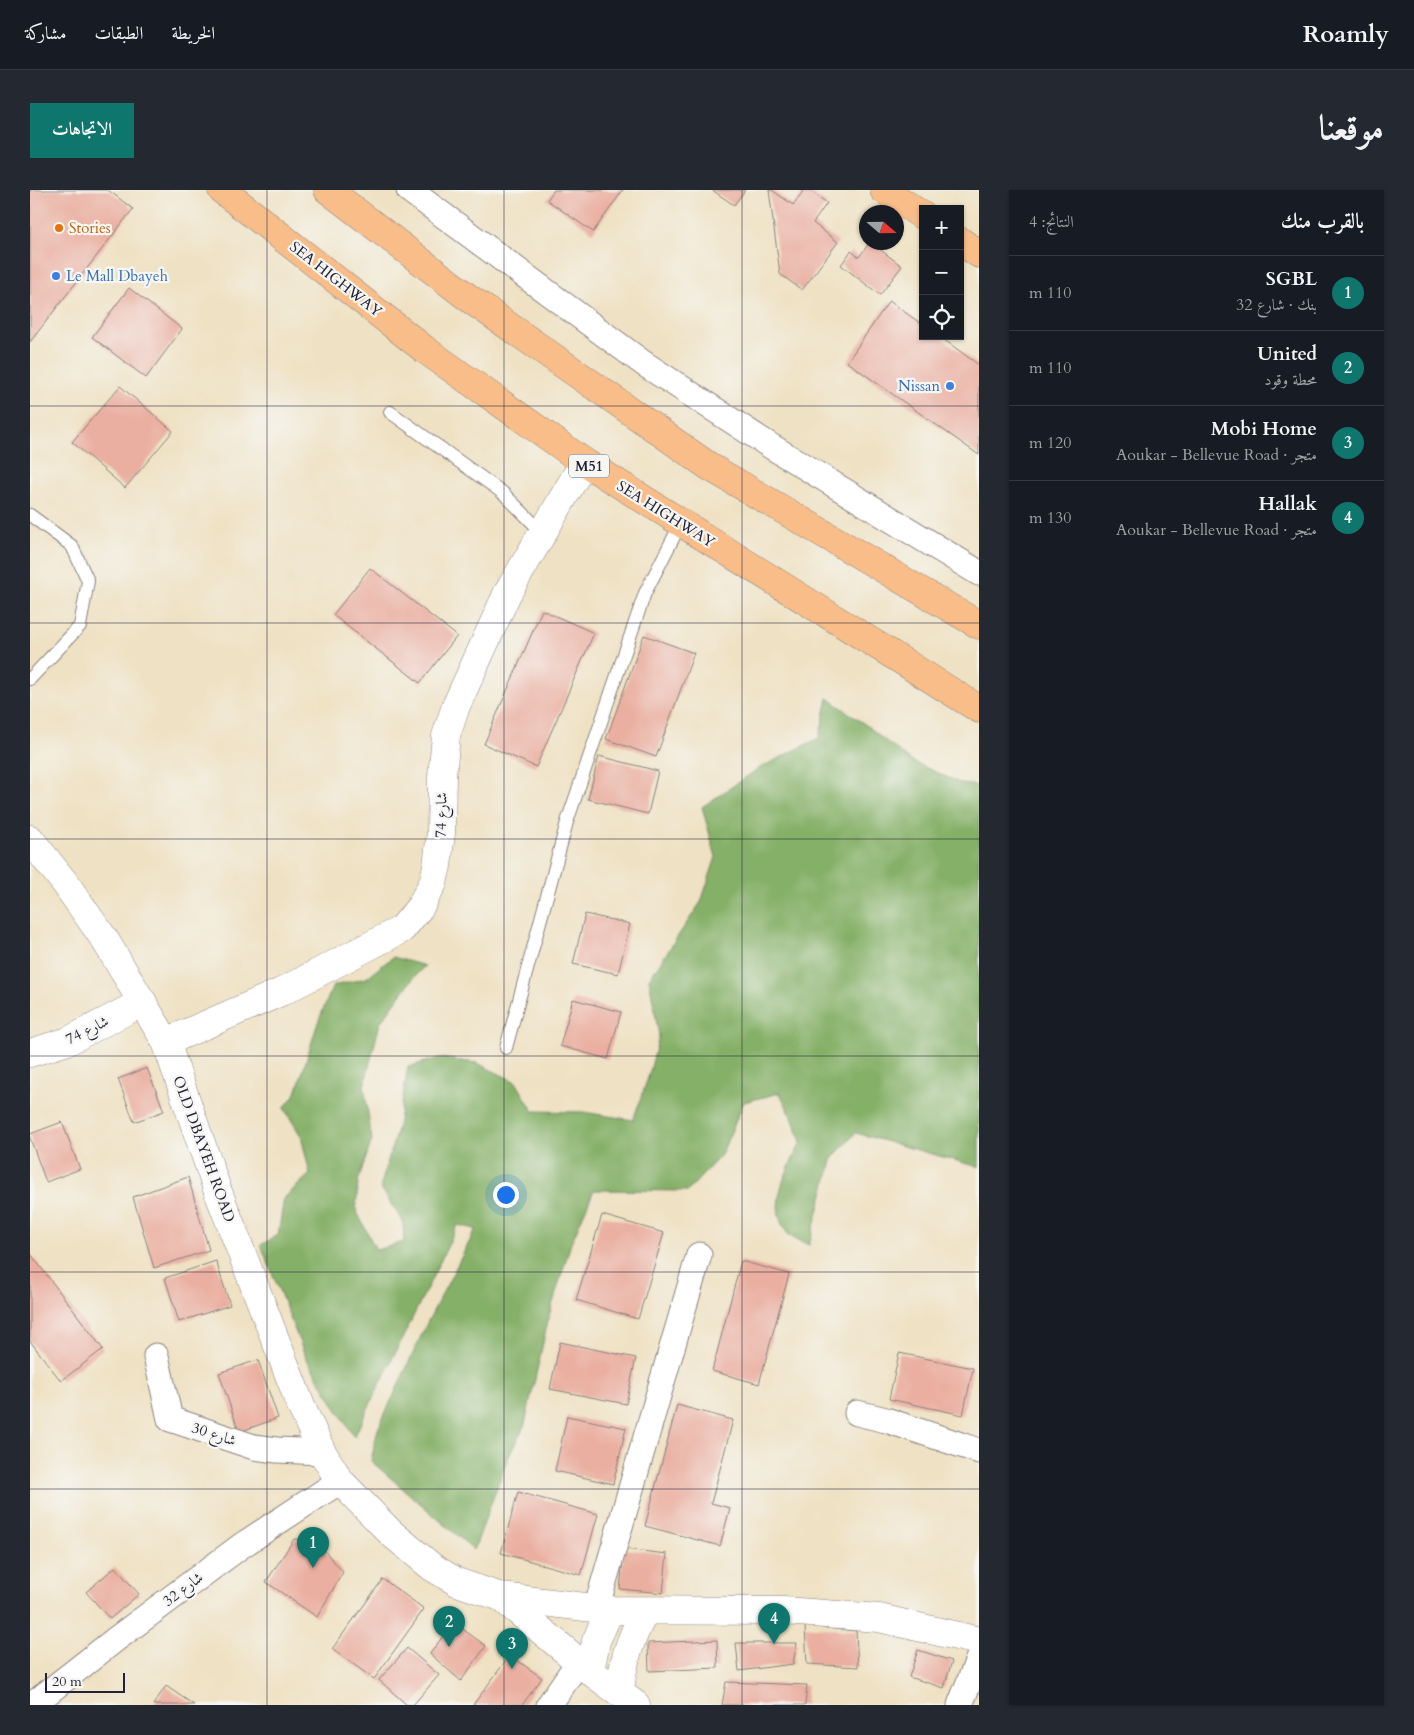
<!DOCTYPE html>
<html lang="ar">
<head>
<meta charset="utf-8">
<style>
  :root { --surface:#171b24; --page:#242831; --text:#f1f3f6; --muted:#9ea1a6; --line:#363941; --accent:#0f766e }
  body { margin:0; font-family:Cardo,Amiri,serif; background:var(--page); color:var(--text); direction:rtl }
  .controls { position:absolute; right:15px; top:15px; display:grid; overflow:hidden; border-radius:0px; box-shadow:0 1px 4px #0004 }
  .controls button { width:45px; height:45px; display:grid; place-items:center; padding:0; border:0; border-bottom:1px solid var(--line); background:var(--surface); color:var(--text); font:25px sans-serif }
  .compass { position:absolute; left:829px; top:15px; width:45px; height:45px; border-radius:50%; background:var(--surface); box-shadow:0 1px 4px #0004; rotate:110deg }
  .scale { position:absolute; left:15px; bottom:12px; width:80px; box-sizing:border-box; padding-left:5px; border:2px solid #22223b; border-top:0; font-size:14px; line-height:18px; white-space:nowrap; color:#22223b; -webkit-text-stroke:4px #f6f6f2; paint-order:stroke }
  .you { position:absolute; left:475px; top:1004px; width:18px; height:18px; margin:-12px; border:4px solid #fff; border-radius:50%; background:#1a73e8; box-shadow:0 0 0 8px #1a73e833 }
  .badge { display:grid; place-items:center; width:32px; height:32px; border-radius:50%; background:var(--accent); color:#fff; font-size:16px; font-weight:700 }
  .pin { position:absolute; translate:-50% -41px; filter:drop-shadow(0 1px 2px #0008) }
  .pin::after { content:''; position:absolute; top:26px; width:18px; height:15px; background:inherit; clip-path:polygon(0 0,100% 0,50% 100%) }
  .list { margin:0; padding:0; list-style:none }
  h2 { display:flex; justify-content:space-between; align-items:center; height:65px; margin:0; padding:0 20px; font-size:21px }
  h2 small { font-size:16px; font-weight:400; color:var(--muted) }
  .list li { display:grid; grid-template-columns:32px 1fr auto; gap:15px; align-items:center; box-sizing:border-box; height:75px; padding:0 20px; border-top:1px solid var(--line) }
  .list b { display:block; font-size:19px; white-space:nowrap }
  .list p { margin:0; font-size:16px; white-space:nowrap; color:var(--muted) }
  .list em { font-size:16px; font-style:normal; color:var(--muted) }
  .icon { flex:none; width:28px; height:28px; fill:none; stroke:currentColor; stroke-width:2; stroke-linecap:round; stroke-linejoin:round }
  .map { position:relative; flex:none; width:949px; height:1515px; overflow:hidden; direction:ltr; border-radius:0px }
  header { display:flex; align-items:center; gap:30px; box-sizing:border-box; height:70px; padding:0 25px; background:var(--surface); border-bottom:1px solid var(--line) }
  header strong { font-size:24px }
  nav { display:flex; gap:28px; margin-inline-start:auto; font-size:18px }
  .intro { display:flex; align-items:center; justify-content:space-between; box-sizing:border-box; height:120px; padding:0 30px }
  h1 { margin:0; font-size:35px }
  .button { padding:12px 22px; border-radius:0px; background:var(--accent); color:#fff; font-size:18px; font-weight:700 }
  main { display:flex; gap:30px; padding:0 30px }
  aside { flex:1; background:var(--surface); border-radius:0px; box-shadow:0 1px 4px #0004 }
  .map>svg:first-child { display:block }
  .forest { fill:#85b068; stroke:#546952 }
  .building { fill:#eaafa0 }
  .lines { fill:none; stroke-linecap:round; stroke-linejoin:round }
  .service-casing { stroke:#88827f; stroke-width:14 }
  .minor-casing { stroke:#88827f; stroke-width:27 }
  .tertiary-casing { stroke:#88827f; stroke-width:29 }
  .trunk-casing { stroke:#88827f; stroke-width:29 }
  .motorway-casing { stroke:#88827f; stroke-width:29 }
  .service { stroke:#fff; stroke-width:12 }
  .minor { stroke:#fff; stroke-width:25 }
  .tertiary { stroke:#fff; stroke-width:28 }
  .trunk { stroke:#f8bd89; stroke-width:28 }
  .motorway { stroke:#f8bd89; stroke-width:28 }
  .grid { fill:none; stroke:#22223b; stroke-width:1; stroke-opacity:0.55 }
  .food-dot { fill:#e8710a; stroke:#f6f6f2; stroke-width:2 }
  .shop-dot { fill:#3f7fe0; stroke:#f6f6f2; stroke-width:2 }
  .labels { text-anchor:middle; stroke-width:4.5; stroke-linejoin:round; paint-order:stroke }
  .shield { fill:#f6f6f2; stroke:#626272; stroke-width:1 }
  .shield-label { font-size:14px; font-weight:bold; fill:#22223b }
  .food-label { font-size:15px; fill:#c56008; stroke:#f6f6f2; text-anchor:start }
  .shop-label { font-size:15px; fill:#366cbe; stroke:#f6f6f2; text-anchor:start }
  .street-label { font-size:15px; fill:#22223b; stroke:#f6f6f2 }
</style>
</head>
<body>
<header>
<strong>Roamly</strong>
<nav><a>الخريطة</a><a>الطبقات</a><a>مشاركة</a></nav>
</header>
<div class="intro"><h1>موقعنا</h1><a class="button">الاتجاهات</a></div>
<main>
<aside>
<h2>بالقرب منك<small>النتائج: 4</small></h2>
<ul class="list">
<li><span class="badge">1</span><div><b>SGBL</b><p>بنك · شارع 32</p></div><em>110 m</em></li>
<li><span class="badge">2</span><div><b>United</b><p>محطة وقود</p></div><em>110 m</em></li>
<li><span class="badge">3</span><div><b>Mobi Home</b><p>متجر · Aoukar - Bellevue Road</p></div><em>120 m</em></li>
<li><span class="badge">4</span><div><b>Hallak</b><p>متجر · Aoukar - Bellevue Road</p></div><em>130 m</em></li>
</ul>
</aside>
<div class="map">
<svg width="949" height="1515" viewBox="0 0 949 1515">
  <rect width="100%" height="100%" fill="#f6f6f2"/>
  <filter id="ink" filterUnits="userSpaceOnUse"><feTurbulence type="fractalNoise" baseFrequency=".02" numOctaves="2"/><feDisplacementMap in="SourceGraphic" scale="10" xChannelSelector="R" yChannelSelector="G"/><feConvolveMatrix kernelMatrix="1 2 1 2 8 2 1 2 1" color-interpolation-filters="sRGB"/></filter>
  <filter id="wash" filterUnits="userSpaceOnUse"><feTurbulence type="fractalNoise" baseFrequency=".0096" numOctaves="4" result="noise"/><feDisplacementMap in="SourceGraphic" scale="20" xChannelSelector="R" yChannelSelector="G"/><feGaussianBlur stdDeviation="1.12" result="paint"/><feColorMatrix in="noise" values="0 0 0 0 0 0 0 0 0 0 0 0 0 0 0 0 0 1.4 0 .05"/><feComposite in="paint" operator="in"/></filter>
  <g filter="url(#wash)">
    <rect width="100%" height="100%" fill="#efe1c3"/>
    <!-- forest -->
    <path class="forest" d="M798,508L836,535L881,571L932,594L949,596V977L826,943L803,967L779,1055C773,1052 762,1049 758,1044C735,1015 758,981 771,952L763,930L750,903L714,912L691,965L658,1001L564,1000L541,1053L519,1126L495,1234L477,1270L444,1360L341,1271L348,1239L398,1131L446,1039L428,1035L324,1247L276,1168L231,1055L248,1045L254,1008L280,984L271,946L254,918L266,903L288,832L303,796L336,788L363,767L395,776L384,787L350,833L334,896L342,950L328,991L326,1020L346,1060L374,1052L373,1031L350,998L368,936L378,877L409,868L447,873L486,892L503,921L553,922L603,930L619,885L629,846L619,789L671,712L686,667L672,617L728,579L789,548Z"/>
    <g id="blocks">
      <!-- building -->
      <path class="building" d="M0,0H78L103,19L0,152Z
        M524,0H593L563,42L517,10Z
        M682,0H715L704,15Z
        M739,0H742L763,15L774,0H779L797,13L783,33L808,52L772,100L750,84Z
        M840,52L872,76L850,105L811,75L821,61L829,67Z
        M99,98L152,139L116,188L62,147Z
        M859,111L893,135V146H909L949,175V265L817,172Z
        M90,196L143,241L95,298L42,252Z
        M340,378L427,446L390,493L303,425Z
        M512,420L564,443L506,577L454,554Z
        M614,445L664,463L626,567L576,549Z
        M569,566L628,581L618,624L558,609Z
        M555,724L600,734L588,784L543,774Z
        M543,809L591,822L578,869L530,856Z
        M117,878L134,921L104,932L88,889Z
        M32,932L50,979L16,992L0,948V944Z
        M158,987L179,1060L124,1078L103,1007Z
        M572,1025L634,1043L608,1129L546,1110Z
        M0,1063L73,1159L31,1191L0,1151Z
        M186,1071L200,1115L149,1132L135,1088Z
        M711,1071L759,1084L729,1194L682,1181Z
        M530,1152L606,1168L596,1214L520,1199Z
        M869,1163L943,1178L933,1225L859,1209Z
        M228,1170L248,1228L209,1242L189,1183Z
        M647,1215L703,1230L681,1313L700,1318L690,1356L615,1336Z
        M537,1226L596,1238L583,1294L525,1281Z
        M488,1302L568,1324L551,1385L471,1363Z
        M264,1349L286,1351L313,1382L287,1427L236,1392Z
        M594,1359L637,1364L633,1403L590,1399Z
        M85,1377L109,1404L80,1429L56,1402Z
        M353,1389L394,1419L344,1489L302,1459Z
        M423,1432L456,1456L431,1491L400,1464Z
        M775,1436L826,1441L828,1477L777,1474Z
        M687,1450L688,1478L619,1481L618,1453Z
        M706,1453H767L763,1474L709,1481Z
        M377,1458L409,1485L383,1515H377L349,1490Z
        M888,1460L922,1471L914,1498L879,1487Z
        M480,1465L512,1488L492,1515H443Z
        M696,1492L777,1495L775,1515H692Z
        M136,1496L164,1515H123Z"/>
    </g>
  </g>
  <g filter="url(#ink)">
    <use href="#blocks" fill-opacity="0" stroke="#88827f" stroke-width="1"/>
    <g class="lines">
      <!-- service casing -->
      <g class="service-casing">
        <path id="service" d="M360,222L473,303L513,343
          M0,325L42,356L58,391L50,436L0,489
          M476,858L537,632L615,403L651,333"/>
      </g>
      <!-- minor casing -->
      <g class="minor-casing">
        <path id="minor" d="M379,0L613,173L739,255L949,383
          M126,1166L140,1229L224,1257L247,1260L292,1262
          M827,1223L856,1230L949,1261
          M566,1419L669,1065
          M2,1515L86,1449L211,1356L310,1291
          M519,1515L549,1471
          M930,1515L949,1467"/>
      </g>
      <!-- tertiary casing -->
      <g class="tertiary-casing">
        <path id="tertiary" d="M0,649L35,693L75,750L136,852L187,999L271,1216L292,1262L310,1291L361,1343L402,1377L427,1392L471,1407L580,1420L754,1421L849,1428L949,1451
          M136,852L251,802L372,739L390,717L403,693L407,676L411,643L412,586L416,546L426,516L477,404L554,272
          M0,863L38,851L113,812
          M471,1407L560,1481L606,1515
          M560,1481L566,1451L580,1420
          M590,1503C592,1473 600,1448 615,1422"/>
      </g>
      <!-- trunk casing -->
      <g class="trunk-casing">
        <path id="trunk" d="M854,0L893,26
          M930,51L949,64"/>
      </g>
      <!-- motorway casing -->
      <g class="motorway-casing">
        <path id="motorway" d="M192,0L394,159L554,272L949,519
          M298,0L440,109L680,277L949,435"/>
      </g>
      <!-- service -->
      <use href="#service" class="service"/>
      <!-- minor -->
      <use href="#minor" class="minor"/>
      <!-- tertiary -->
      <use href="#tertiary" class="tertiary"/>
      <!-- trunk -->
      <use href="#trunk" class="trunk"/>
      <!-- motorway -->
      <use href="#motorway" class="motorway"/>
    </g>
  </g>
  <!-- grid -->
  <path class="grid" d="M237,0V1515M474,0V1515M712,0V1515M0,216H949M0,433H949M0,649H949M0,866H949M0,1082H949M0,1299H949"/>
  <!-- markers -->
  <circle class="food-dot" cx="29" cy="38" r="5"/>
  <g class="shop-dot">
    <circle cx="26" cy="86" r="5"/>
    <circle cx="920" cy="196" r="5"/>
  </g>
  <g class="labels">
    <!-- shield labels -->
    <rect class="shield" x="539" y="264.5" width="40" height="23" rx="4"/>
    <g class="shield-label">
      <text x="559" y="281">M51</text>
    </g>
    <!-- food labels -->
    <g class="food-label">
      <text x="39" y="43">Stories</text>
    </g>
    <!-- shop labels -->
    <g class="shop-label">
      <text x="36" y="91">Le Mall Dbayeh</text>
      <text x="910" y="201" text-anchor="end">Nissan</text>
    </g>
    <!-- street labels -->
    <g class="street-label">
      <text transform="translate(306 89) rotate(38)" y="5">SEA HIGHWAY</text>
      <text transform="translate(636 324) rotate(32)" y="5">SEA HIGHWAY</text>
      <text transform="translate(411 625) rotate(-88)" y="5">شارع 74</text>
      <text transform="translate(57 840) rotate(-26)" y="5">شارع 74</text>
      <text transform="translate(174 959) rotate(70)" y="5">OLD DBAYEH ROAD</text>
      <text transform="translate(184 1244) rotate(18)" y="5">شارع 30</text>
      <text transform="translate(153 1399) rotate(-37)" y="5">شارع 32</text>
    </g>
  </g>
</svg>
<div class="controls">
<button>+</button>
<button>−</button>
<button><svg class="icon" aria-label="locate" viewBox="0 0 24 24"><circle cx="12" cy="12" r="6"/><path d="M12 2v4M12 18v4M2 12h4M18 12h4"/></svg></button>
</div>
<svg class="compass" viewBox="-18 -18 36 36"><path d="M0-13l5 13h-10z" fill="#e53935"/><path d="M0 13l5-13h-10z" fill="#9ea1a6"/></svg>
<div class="scale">20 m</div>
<div class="you"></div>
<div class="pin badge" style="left:283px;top:1378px">1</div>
<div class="pin badge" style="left:419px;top:1457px">2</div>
<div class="pin badge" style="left:482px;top:1479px">3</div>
<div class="pin badge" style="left:744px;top:1454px">4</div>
</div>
</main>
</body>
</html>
